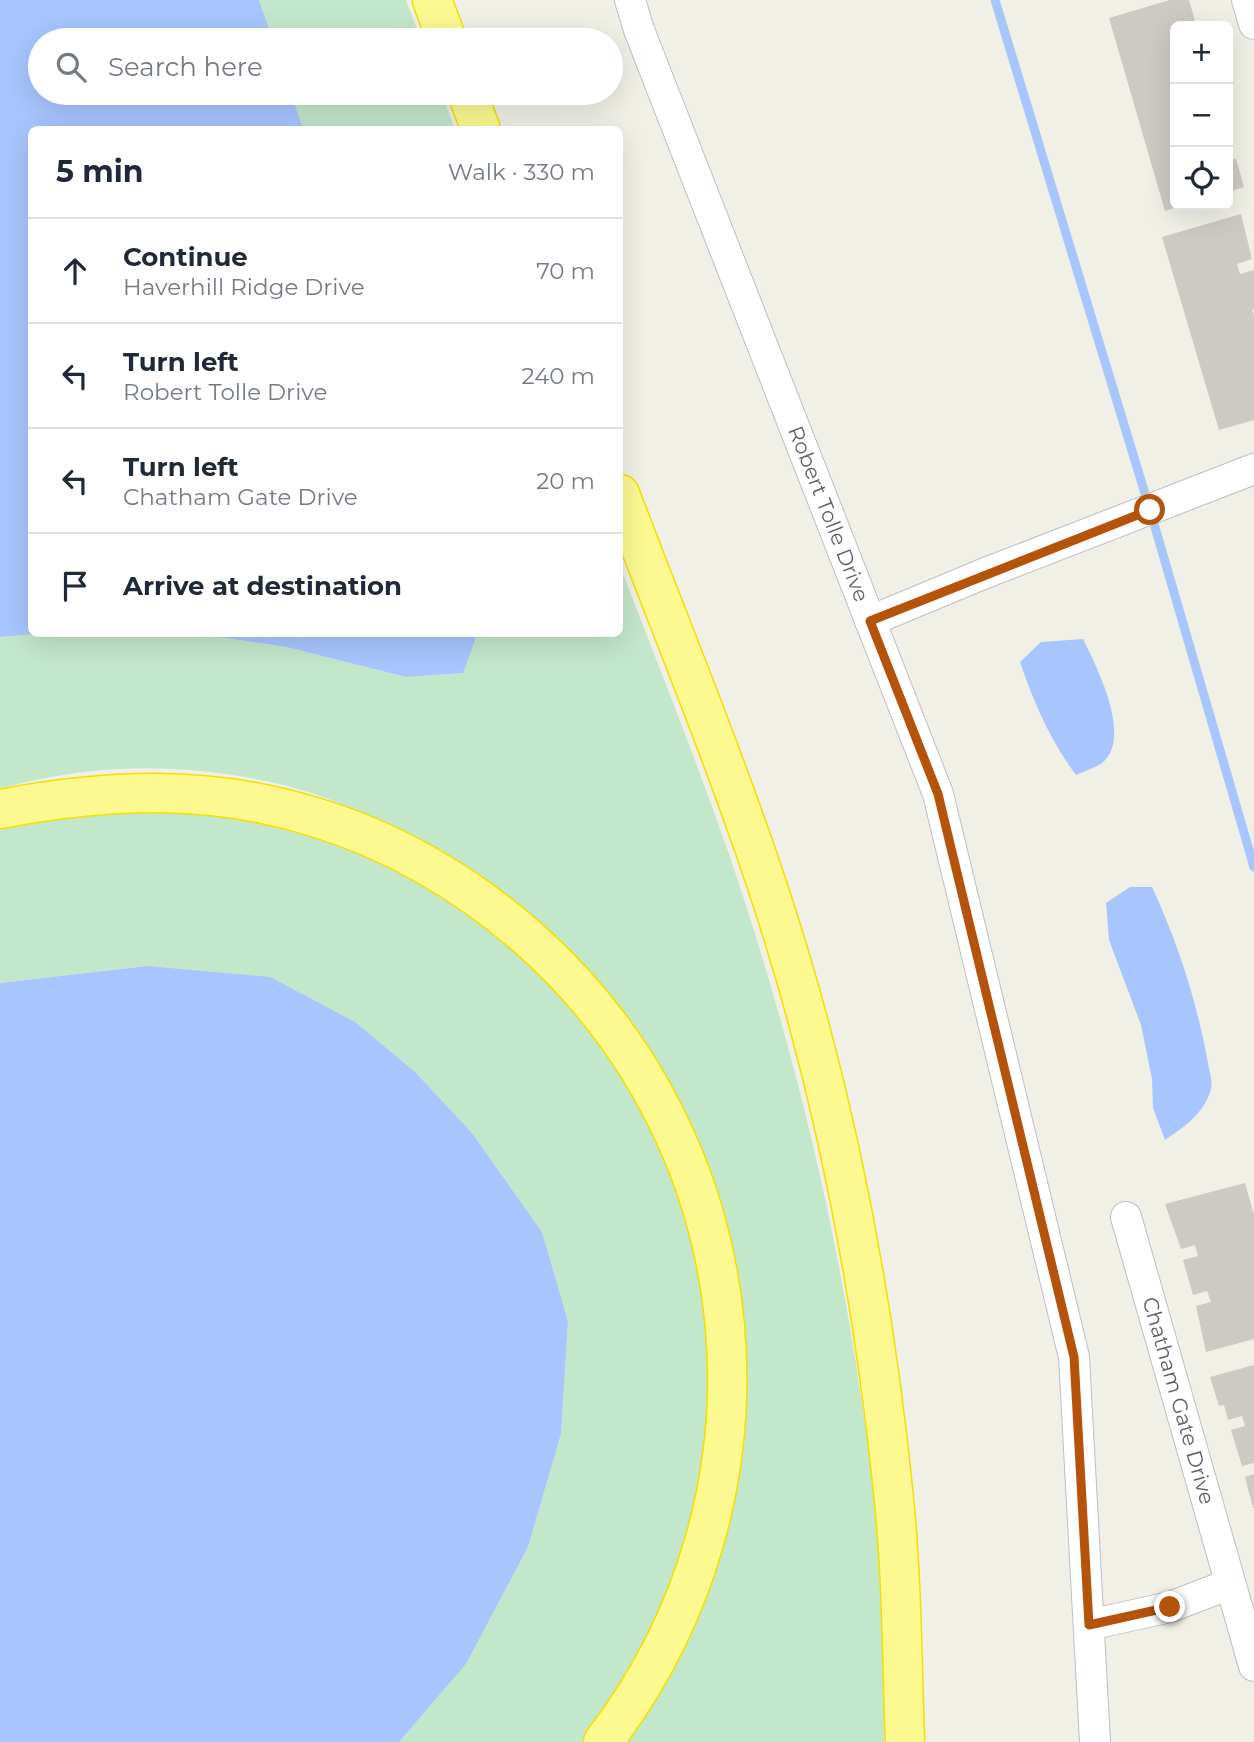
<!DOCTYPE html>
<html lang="en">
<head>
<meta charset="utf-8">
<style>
  :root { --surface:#fff; --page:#f6f6f7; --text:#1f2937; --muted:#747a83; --line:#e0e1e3 }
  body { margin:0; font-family:Montserrat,sans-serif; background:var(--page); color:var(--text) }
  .controls { position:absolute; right:21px; top:21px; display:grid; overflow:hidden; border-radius:10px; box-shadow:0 7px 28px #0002 }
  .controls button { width:63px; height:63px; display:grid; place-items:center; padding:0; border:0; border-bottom:2px solid var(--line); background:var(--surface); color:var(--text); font:35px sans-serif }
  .stop { position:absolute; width:21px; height:21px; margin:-16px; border:5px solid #b45309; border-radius:50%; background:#fff }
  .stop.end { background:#b45309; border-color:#fff; box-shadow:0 2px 7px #0008 }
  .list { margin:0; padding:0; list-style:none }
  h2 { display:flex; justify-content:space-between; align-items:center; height:91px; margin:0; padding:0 28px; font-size:30px }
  h2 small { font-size:23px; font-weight:400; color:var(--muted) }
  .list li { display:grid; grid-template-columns:46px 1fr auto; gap:21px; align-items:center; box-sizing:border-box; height:105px; padding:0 28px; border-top:2px solid var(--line) }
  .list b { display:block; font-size:26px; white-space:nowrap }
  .list p { margin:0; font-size:23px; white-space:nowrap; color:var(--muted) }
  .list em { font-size:23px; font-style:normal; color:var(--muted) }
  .icon { flex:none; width:38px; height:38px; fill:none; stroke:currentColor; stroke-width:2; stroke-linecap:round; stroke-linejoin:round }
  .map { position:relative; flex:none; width:1254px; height:1742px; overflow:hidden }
  .search { position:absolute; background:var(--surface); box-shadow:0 7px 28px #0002; left:28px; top:28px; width:595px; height:77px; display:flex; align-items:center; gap:18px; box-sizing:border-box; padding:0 24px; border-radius:38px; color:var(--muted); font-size:26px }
  .panel { position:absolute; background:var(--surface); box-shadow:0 7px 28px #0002; left:28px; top:126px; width:595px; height:511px; border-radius:10px }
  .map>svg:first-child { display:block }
  .green { fill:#c3e7cb }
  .water { fill:#a8c5fe }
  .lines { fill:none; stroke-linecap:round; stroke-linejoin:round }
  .stream { stroke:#a8c5fe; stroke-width:9 }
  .building { fill:#cccac3 }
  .minor-casing { stroke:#bebec5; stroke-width:32 }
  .highway-casing { stroke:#f5df01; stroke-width:41 }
  .minor { stroke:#fff; stroke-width:30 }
  .highway { stroke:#fcf991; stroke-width:38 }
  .route { stroke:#b45309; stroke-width:9 }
  .labels { text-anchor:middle; stroke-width:6; stroke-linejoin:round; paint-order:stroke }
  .street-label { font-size:21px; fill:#5e6067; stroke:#fff }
</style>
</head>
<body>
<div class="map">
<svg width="1254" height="1742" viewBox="0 0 1254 1742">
  <rect width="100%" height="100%" fill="#f0f0e6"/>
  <!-- green -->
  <path class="green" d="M259,0H406L421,40H273Z
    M291,93H441L455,129H303Z
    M620,566C657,662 696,759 730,857C789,1031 833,1208 860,1390C868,1446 879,1502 882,1559C886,1620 885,1681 884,1742H619L735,1463L672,1100L386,827C370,819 355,810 338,803C274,776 186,765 117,769C77,771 38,779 0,788V637L35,634H198L286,647L406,677L462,673L476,639L474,634H620Z
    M167,811L196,812L257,823L350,847L433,888L494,930L593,1027L662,1142L700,1265L711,1382L702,1493L654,1636L585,1742H399L466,1664L528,1547L561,1434L568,1321L542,1232L472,1133L416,1073L147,966L0,983V830C56,818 110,813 167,811Z"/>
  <!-- water -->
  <path class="water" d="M0,0H259L273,40H40V93H291L303,129L32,130V634H35L0,637Z
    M198,634H474L476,638L463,673L406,677L286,647Z
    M1083,639C1097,667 1133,738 1102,763C1095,768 1084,771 1076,775C1050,740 1034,703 1020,662L1041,642Z
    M1130,887H1152C1178,943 1197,1002 1208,1063C1209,1070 1213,1082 1211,1089C1204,1114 1184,1127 1165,1140L1153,1108L1152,1079L1141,1025L1109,940L1106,903Z
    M147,966L270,977L355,1022L416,1073L472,1133L542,1232L568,1321L561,1434L528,1547L466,1664L399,1742H0V983Z"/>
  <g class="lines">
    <!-- stream -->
    <path class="stream" d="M995,0L1150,510L1254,867"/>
  </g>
  <!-- building -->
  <path class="building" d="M1170,0H1189L1195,21L1193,22L1194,26H1175V205H1183L1165,211L1109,18Z
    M1228,144L1233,159H1236L1244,187L1228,192Z
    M1241,214L1252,259L1237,264L1240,274L1254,270V309H1252L1254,316V420L1219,430L1162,237Z
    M1245,1183L1254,1215V1339L1206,1352L1196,1306L1211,1302L1207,1291L1193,1295L1183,1260L1198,1256L1195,1245L1181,1249L1165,1204Z
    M1254,1365V1463L1242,1466L1231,1430L1245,1426L1242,1416L1228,1420L1224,1405L1219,1406L1210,1377Z
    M1254,1474V1508H1253L1245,1477Z"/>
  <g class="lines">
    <!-- minor casing -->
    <g class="minor-casing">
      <g id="minor">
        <path id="s1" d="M630,0L639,30L938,794L1074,1357L1095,1742"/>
        <path d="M1247,0L1254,24"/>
        <path d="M870,621L983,574L1254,469"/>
        <path id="s2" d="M1126,1217L1254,1666"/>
        <path d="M1089,1625L1170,1607L1230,1584"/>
      </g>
    </g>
    <!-- highway casing -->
    <g class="highway-casing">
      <path id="highway" d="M432,0L447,40
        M467,93L481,130
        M620,494C669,623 722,751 766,882C832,1079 872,1283 893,1490C902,1573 902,1658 905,1742
        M0,809C105,789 207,784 311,816C390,839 464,882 526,936C762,1143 794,1493 603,1742"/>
    </g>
    <!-- minor -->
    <use href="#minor" class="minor"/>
    <!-- highway -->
    <use href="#highway" class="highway"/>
  </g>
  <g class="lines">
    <!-- route -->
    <path class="route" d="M1150,510L870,621L938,794L1074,1357L1089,1625L1170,1607"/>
  </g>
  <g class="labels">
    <!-- street labels -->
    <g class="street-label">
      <text dy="7" stroke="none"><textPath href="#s1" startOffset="551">Robert Tolle Drive</textPath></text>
      <text dy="7" stroke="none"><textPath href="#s2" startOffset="191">Chatham Gate Drive</textPath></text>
    </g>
  </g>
</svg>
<div class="controls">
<button>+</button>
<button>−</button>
<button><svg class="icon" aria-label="locate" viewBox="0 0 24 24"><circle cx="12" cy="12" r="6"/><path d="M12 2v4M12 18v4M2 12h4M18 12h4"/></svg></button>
</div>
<div class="stop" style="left:1150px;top:510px"></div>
<div class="stop end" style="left:1170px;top:1607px"></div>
<div class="search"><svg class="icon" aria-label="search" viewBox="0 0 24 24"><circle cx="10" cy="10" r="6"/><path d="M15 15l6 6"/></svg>Search here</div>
<section class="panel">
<h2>5 min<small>Walk · 330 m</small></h2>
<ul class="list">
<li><svg class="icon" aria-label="ahead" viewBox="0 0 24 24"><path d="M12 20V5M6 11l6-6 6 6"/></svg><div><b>Continue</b><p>Haverhill Ridge Drive</p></div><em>70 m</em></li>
<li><svg class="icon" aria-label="left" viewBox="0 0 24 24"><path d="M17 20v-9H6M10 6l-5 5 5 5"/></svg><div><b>Turn left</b><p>Robert Tolle Drive</p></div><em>240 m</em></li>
<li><svg class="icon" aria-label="left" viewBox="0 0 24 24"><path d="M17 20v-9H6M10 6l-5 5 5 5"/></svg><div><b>Turn left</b><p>Chatham Gate Drive</p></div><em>20 m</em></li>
<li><svg class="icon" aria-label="arrive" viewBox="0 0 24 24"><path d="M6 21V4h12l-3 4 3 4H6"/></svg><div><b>Arrive at destination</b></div></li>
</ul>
</section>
</div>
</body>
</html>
